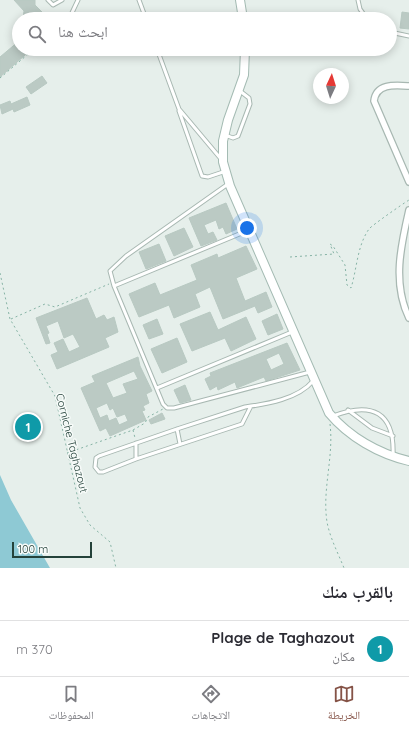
<!DOCTYPE html>
<html lang="ar">
<head>
<meta charset="utf-8">
<style>
  :root { --surface:#fff; --page:#f2f2f3; --text:#2b2b33; --muted:#7c7c81; --line:#e1e1e2; --accent:#855347 }
  body { margin:0; font-family:Quicksand,"Noto Naskh Arabic",sans-serif; background:var(--page); color:var(--text); direction:rtl }
  .compass { position:absolute; left:313px; top:68px; width:36px; height:36px; border-radius:50%; background:var(--surface); box-shadow:0 2px 10px #0003; rotate:4deg }
  .scale { position:absolute; left:12px; bottom:10px; width:80px; box-sizing:border-box; padding-left:4px; border:2px solid #24423a; border-top:0; font-size:11px; line-height:14px; white-space:nowrap; color:#24423a; -webkit-text-stroke:3px #f7fbf9; paint-order:stroke }
  .you { position:absolute; left:247px; top:228px; width:14px; height:14px; margin:-10px; border:3px solid #fff; border-radius:50%; background:#1a73e8; box-shadow:0 0 0 6px #1a73e833 }
  .badge { display:grid; place-items:center; width:26px; height:26px; border-radius:50%; background:var(--accent); color:#fff; font-size:13px; font-weight:700 }
  .pin { position:absolute; translate:-50% -50%; border:2px solid #fff; box-shadow:0 1px 4px #0006 }
  .list { margin:0; padding:0; list-style:none }
  h2 { display:flex; justify-content:space-between; align-items:center; height:52px; margin:0; padding:0 16px; font-size:17px }
  h2 small { font-size:13px; font-weight:400; color:var(--muted) }
  .list li { display:grid; grid-template-columns:26px 1fr auto; gap:12px; align-items:center; box-sizing:border-box; height:56px; padding:0 16px; border-top:1px solid var(--line) }
  .list b { display:block; font-size:15px; white-space:nowrap }
  .list p { margin:0; font-size:13px; white-space:nowrap; color:var(--muted) }
  .list em { font-size:13px; font-style:normal; color:var(--muted) }
  .icon { flex:none; width:22px; height:22px; fill:none; stroke:currentColor; stroke-width:2; stroke-linecap:round; stroke-linejoin:round }
  .map { position:relative; flex:none; width:409px; height:568px; overflow:hidden; direction:ltr }
  .search { position:absolute; background:var(--surface); box-shadow:0 2px 10px #0003; left:12px; right:12px; top:12px; height:44px; display:flex; align-items:center; gap:10px; box-sizing:border-box; padding:0 14px; border-radius:22px; color:var(--muted); font-size:15px }
  .sheet { height:108px; background:var(--surface) }
  nav { display:flex; justify-content:space-around; align-items:center; box-sizing:border-box; height:56px; border-top:1px solid var(--line); background:var(--surface); font-size:11px; color:var(--muted) }
  nav a { display:grid; justify-items:center; gap:2px }
  nav .on { color:var(--accent) }
  .map>svg:first-child { display:block }
  .water { fill:#8ec9d4 }
  .building { fill:#bbcac4; stroke:#b8c9c2; fill-rule:evenodd }
  .lines { fill:none; stroke-linecap:round; stroke-linejoin:round }
  .lane-casing { stroke:#a8b8b2; stroke-width:5 }
  .street-casing { stroke:#a8b8b2; stroke-width:8 }
  .secondary-casing { stroke:#a4bbb3; stroke-width:10 }
  .path { stroke:#86b3a5; stroke-width:1; stroke-dasharray:2 3; stroke-linecap:butt }
  .lane { stroke:#fff; stroke-width:3 }
  .street { stroke:#fff; stroke-width:5.5 }
  .secondary { stroke:#fff; stroke-width:8 }
  .labels { text-anchor:middle; stroke-width:3; stroke-linejoin:round; paint-order:stroke }
  .street-label { font-size:11px; fill:#24423a; stroke:#f7fbf9 }
</style>
</head>
<body>
<div class="map">
<svg width="409" height="568" viewBox="0 0 409 568">
  <rect width="100%" height="100%" fill="#e6efeb"/>
  <!-- water -->
  <path class="water" d="M0,475L11,500L50,568H0Z"/>
  <!-- building -->
  <path class="building" d="M14,0H35V5L45,15L40,19H23L24,11Z
    M402,12L409,13V29L400,28Z
    M19,41V49H32L0,77V57Z
    M42,76L47,83L31,94L26,87Z
    M27,97L30,105L14,112L13,109L2,114L0,105L10,101L11,104Z
    M226,203L237,229L226,234L223,227L219,229L216,220L204,225L208,234L213,232L217,240L201,246L189,218Z
    M184,228L193,247L174,256L165,236Z
    M159,244L166,261L146,269L139,252Z
    M246,246L257,269L236,278L245,301L266,292L272,307L258,313L255,306L223,319L210,287L195,294L200,307L174,318L169,305L139,317L129,294L155,283L160,295L197,280L191,265L217,254L218,258Z
    M87,298L96,319L104,315L107,320L114,317L118,332L105,338L109,347L57,369L51,355L58,352L54,343L63,339L69,352L80,347L73,334L64,338L58,321L46,326L49,333L47,334L50,343L46,344L36,318Z
    M210,312L218,330L246,317L256,339L231,351L225,338L192,351L180,324Z
    M277,314L283,329L268,335L262,321Z
    M157,319L163,334L149,339L143,325Z
    M177,338L187,362L162,373L151,349Z
    M287,343L300,370L266,381L264,377L237,388L235,382L218,390L217,386L210,390L205,379L211,376L210,373ZM279,353L284,364L271,370L266,359Z
    M138,357L140,366L152,391L146,394L149,403L143,406L145,410L142,411L146,420L110,436L106,428L100,431L81,388L95,382L92,376ZM134,371L138,379L123,384L127,393L113,398L106,383ZM107,403L110,410L113,408L117,417L125,414L128,421L119,425L116,418L109,421L107,415L100,418L96,408Z
    M185,385L191,400L180,403L174,390Z
    M162,413L165,419L151,424L149,420Z"/>
  <g class="lines">
    <!-- lane casing -->
    <g class="lane-casing">
      <path id="lane" d="M48,0L53,5L62,0
        M139,0L146,19
        M358,0L360,9L367,19
        M69,19L78,0
        M390,32L409,36
        M157,49L179,109L221,159
        M179,111L202,176L208,177L226,171
        M225,135L233,138L238,136L250,104L249,98L240,91
        M228,184L126,256L110,271L114,286L163,404L167,408H174L310,372
        M114,286L249,230
        M157,388L292,332
        M251,406L242,424L136,459L103,472H99L95,467L96,458L99,456L177,429L245,407C267,404 298,399 313,381
        M348,410L372,428L393,436
        M333,416C372,401 395,412 393,456
        M177,429L180,444
        M136,459V443"/>
    </g>
    <!-- street casing -->
    <g class="street-casing">
      <path id="street" d="M409,86C395,85 376,83 374,101L409,182
        M409,210C401,245 392,283 409,318"/>
    </g>
    <!-- secondary casing -->
    <g class="secondary-casing">
      <path id="secondary" d="M240,0L243,19
        M245,49L244,75L228,120L223,141V162L230,186L329,413C349,437 379,454 409,461"/>
    </g>
    <!-- path -->
    <path class="path" d="M0,78L34,49
      M290,257L334,254L330,244L333,246L345,265L347,285L351,288C357,269 357,246 369,229C371,226 404,203 409,200
      M0,273L10,319L55,396L80,508L90,525L110,542L116,568
      M11,319L45,304L55,307L109,284
      M330,424C334,457 322,489 327,522C330,538 338,553 344,568
      M133,430L135,438
      M67,453L133,430L145,423L148,417L163,409"/>
    <!-- lane -->
    <use href="#lane" class="lane"/>
    <!-- street -->
    <use href="#street" class="street"/>
    <!-- secondary -->
    <use href="#secondary" class="secondary"/>
  </g>
  <g class="labels">
    <!-- street labels -->
    <g class="street-label">
      <text transform="translate(72 443) rotate(76)" y="4">Corniche Taghazout</text>
    </g>
  </g>
</svg>
<svg class="compass" viewBox="-18 -18 36 36"><path d="M0-13l5 13h-10z" fill="#e53935"/><path d="M0 13l5-13h-10z" fill="#7c7c81"/></svg>
<div class="scale">100 m</div>
<div class="you"></div>
<div class="pin badge" style="left:28px;top:427px;background:#0f9aa8">1</div>
<div class="search"><svg class="icon" aria-label="search" viewBox="0 0 24 24"><circle cx="10" cy="10" r="6"/><path d="M15 15l6 6"/></svg>ابحث هنا</div>
</div>
<section class="sheet">
<h2>بالقرب منك<small></small></h2>
<ul class="list">
<li><span class="badge" style="background:#0f9aa8">1</span><div><b>Plage de Taghazout</b><p>مكان</p></div><em>370 m</em></li>
</ul>
</section>
<nav>
<a class="on"><svg class="icon" aria-label="map" viewBox="0 0 24 24"><path d="M3 6l6-2 6 2 6-2v14l-6 2-6-2-6 2zM9 4v14M15 6v14"/></svg>الخريطة</a>
<a><svg class="icon" aria-label="directions" viewBox="0 0 24 24"><path d="M12 3l9 9-9 9-9-9zM9 14v-3h6M13 9l2 2-2 2"/></svg>الاتجاهات</a>
<a><svg class="icon" aria-label="saved" viewBox="0 0 24 24"><path d="M7 4h10v16l-5-4-5 4z"/></svg>المحفوظات</a>
</nav>
</body>
</html>
